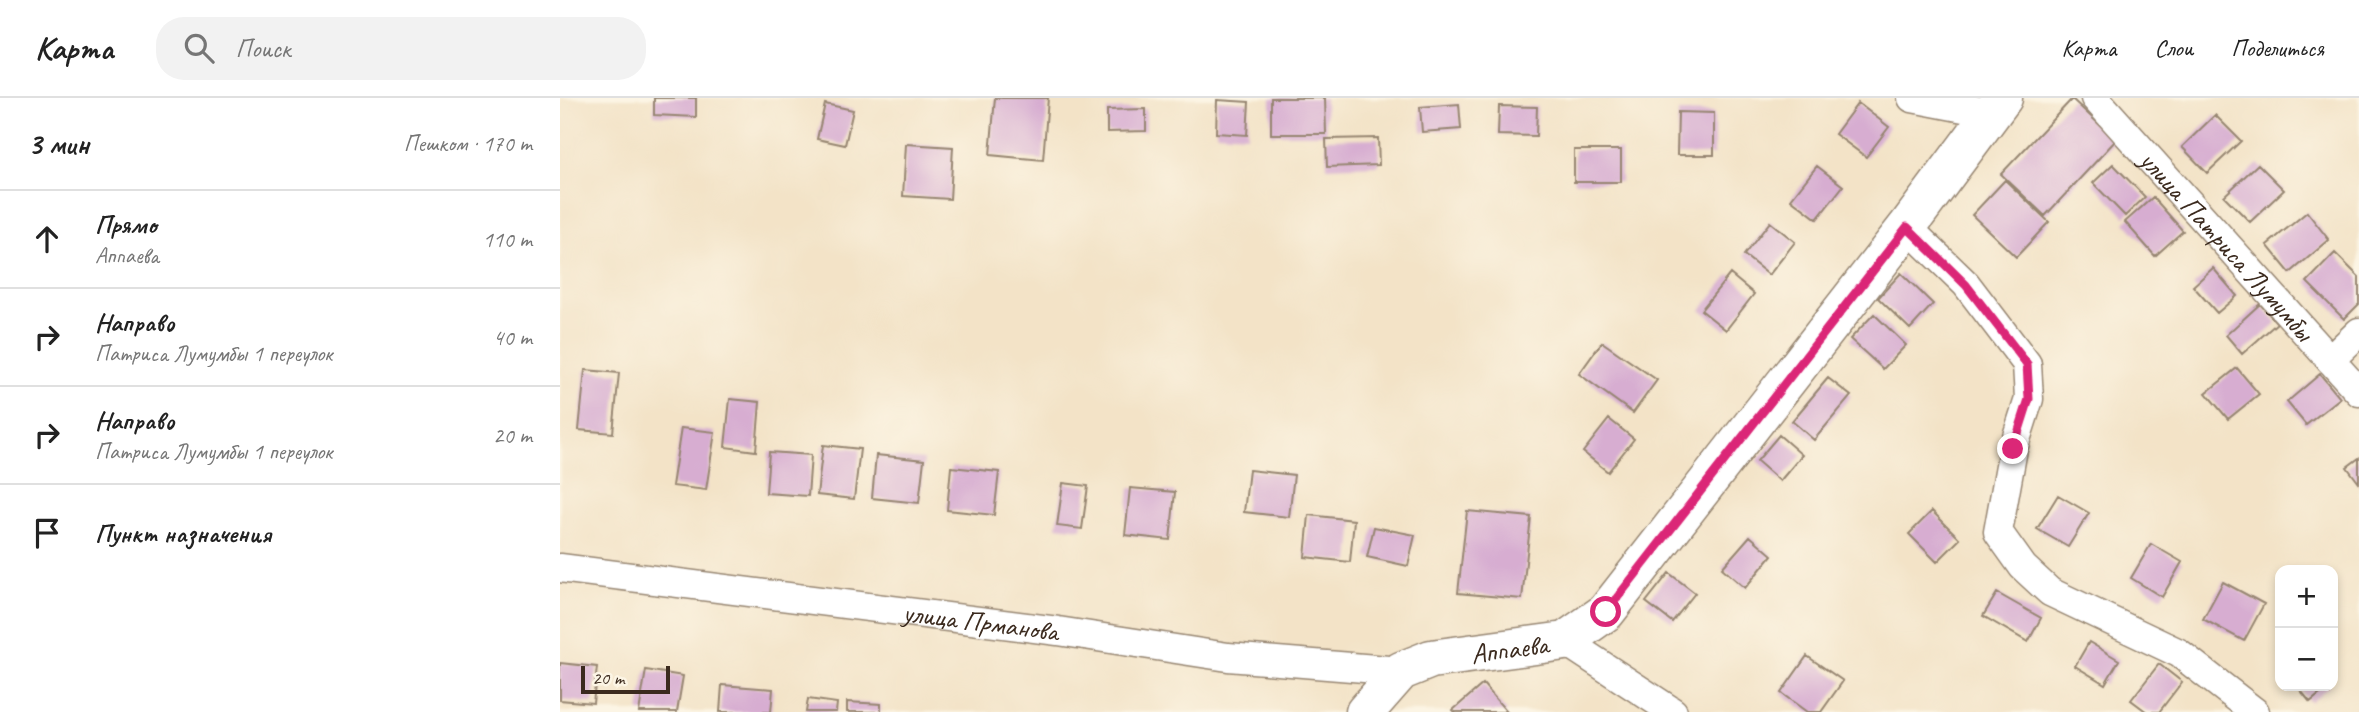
<!DOCTYPE html>
<html lang="ru">
<head>
<meta charset="utf-8">
<style>
  :root { --surface:#fff; --page:#f2f2f2; --text:#222; --muted:#767676; --line:#e0e0e0 }
  body { margin:0; font-family:Caveat,sans-serif; background:var(--page); color:var(--text) }
  .controls { position:absolute; right:21px; bottom:21px; display:grid; overflow:hidden; border-radius:14px; box-shadow:0 4px 10px #0003 }
  .controls button { width:63px; height:63px; display:grid; place-items:center; padding:0; border:0; border-bottom:2px solid var(--line); background:var(--surface); color:var(--text); font:35px sans-serif }
  .scale { position:absolute; left:21px; bottom:18px; width:89px; box-sizing:border-box; padding-left:7px; border:4px solid #3b2a1e; border-top:0; font-size:19px; line-height:24px; white-space:nowrap; color:#3b2a1e; -webkit-text-stroke:5px #fcf5e5; paint-order:stroke }
  .stop { position:absolute; width:21px; height:21px; margin:-16px; border:5px solid #db2777; border-radius:50%; background:#fff }
  .stop.end { background:#db2777; border-color:#fff; box-shadow:0 2px 7px #0008 }
  .list { margin:0; padding:0; list-style:none }
  h2 { display:flex; justify-content:space-between; align-items:center; height:91px; margin:0; padding:0 28px; font-size:30px }
  h2 small { font-size:23px; font-weight:400; color:var(--muted) }
  .list li { display:grid; grid-template-columns:46px 1fr auto; gap:21px; align-items:center; box-sizing:border-box; height:98px; padding:0 28px; border-top:2px solid var(--line) }
  .list b { display:block; font-size:26px; white-space:nowrap }
  .list p { margin:0; font-size:23px; white-space:nowrap; color:var(--muted) }
  .list em { font-size:23px; font-style:normal; color:var(--muted) }
  .icon { flex:none; width:38px; height:38px; fill:none; stroke:currentColor; stroke-width:2; stroke-linecap:round; stroke-linejoin:round }
  .map { position:relative; flex:none; width:1799px; height:614px; overflow:hidden }
  header { display:flex; align-items:center; gap:42px; box-sizing:border-box; height:98px; padding:0 35px; background:var(--surface); border-bottom:2px solid var(--line) }
  header strong { font-size:33px }
  nav { display:flex; gap:38px; margin-inline-start:auto; font-size:24px }
  .search { width:490px; height:63px; background:var(--page); display:flex; align-items:center; gap:18px; box-sizing:border-box; padding:0 24px; border-radius:28px; color:var(--muted); font-size:26px }
  main { display:flex }
  aside { flex:1; background:var(--surface) }
  .map>svg:first-child { display:block }
  .building { fill:#d7add1 }
  .lines { fill:none; stroke-linecap:round; stroke-linejoin:round }
  .street-casing { stroke:#978672; stroke-width:31 }
  .secondary-casing { stroke:#978672; stroke-width:41 }
  .street { stroke:#fff; stroke-width:28 }
  .secondary { stroke:#fff; stroke-width:38 }
  .route { stroke:#db2777; stroke-width:9 }
  .labels { text-anchor:middle; stroke-width:6; stroke-linejoin:round; paint-order:stroke }
  .street-label { font-size:28px; fill:#3b2a1e; stroke:#fcf5e5 }
</style>
</head>
<body>
<header>
<strong>Карта</strong>
<div class="search"><svg class="icon" aria-label="search" viewBox="0 0 24 24"><circle cx="10" cy="10" r="6"/><path d="M15 15l6 6"/></svg>Поиск</div>
<nav><a>Карта</a><a>Слои</a><a>Поделиться</a></nav>
</header>
<main>
<aside>
<h2>3 мин<small>Пешком · 170 m</small></h2>
<ul class="list">
<li><svg class="icon" aria-label="ahead" viewBox="0 0 24 24"><path d="M12 20V5M6 11l6-6 6 6"/></svg><div><b>Прямо</b><p>Аппаева</p></div><em>110 m</em></li>
<li><svg class="icon" aria-label="right" viewBox="0 0 24 24"><path d="M7 20v-9h11M14 6l5 5-5 5"/></svg><div><b>Направо</b><p>Патриса Лумумбы 1 переулок</p></div><em>40 m</em></li>
<li><svg class="icon" aria-label="right" viewBox="0 0 24 24"><path d="M7 20v-9h11M14 6l5 5-5 5"/></svg><div><b>Направо</b><p>Патриса Лумумбы 1 переулок</p></div><em>20 m</em></li>
<li><svg class="icon" aria-label="arrive" viewBox="0 0 24 24"><path d="M6 21V4h12l-3 4 3 4H6"/></svg><div><b>Пункт назначения</b></div></li>
</ul>
</aside>
<div class="map">
<svg width="1799" height="614" viewBox="0 0 1799 614">
  <rect width="100%" height="100%" fill="#fcf5e5"/>
  <filter id="ink" filterUnits="userSpaceOnUse"><feTurbulence type="fractalNoise" baseFrequency=".0143" numOctaves="2"/><feDisplacementMap in="SourceGraphic" scale="14" xChannelSelector="R" yChannelSelector="G"/><feConvolveMatrix kernelMatrix="1 2 1 2 8 2 1 2 1" color-interpolation-filters="sRGB"/></filter>
  <filter id="wash" filterUnits="userSpaceOnUse"><feTurbulence type="fractalNoise" baseFrequency=".00686" numOctaves="4" result="noise"/><feDisplacementMap in="SourceGraphic" scale="28" xChannelSelector="R" yChannelSelector="G"/><feGaussianBlur stdDeviation="1.57" result="paint"/><feColorMatrix in="noise" values="0 0 0 0 0 0 0 0 0 0 0 0 0 0 0 0 0 1.4 0 .05"/><feComposite in="paint" operator="in"/></filter>
  <g filter="url(#wash)">
    <rect width="100%" height="100%" fill="#f3e3c7"/>
    <g id="blocks">
      <!-- building -->
      <path class="building" d="M94,0H136V19L94,17Z
        M435,0H488L483,62L430,57Z
        M711,0H765L766,36H711Z
        M1512,1L1556,42L1485,118L1441,76Z
        M657,2L689,4L687,37L656,35Z
        M1298,5L1329,29L1306,59L1275,36Z
        M265,6L293,12L285,47L257,41Z
        M899,6L901,31L862,34L860,9Z
        M939,8L977,9L976,38L938,37Z
        M586,11V33L547,34V12Z
        M1118,14L1154,15V57H1117Z
        M1655,17L1681,43L1647,75L1622,49Z
        M818,40L819,67L767,69L766,41Z
        M346,46L393,49L390,101L343,98Z
        M1014,52H1061V84H1014Z
        M1553,66L1585,99L1565,118L1533,85Z
        M1698,66L1724,92L1690,124L1664,98Z
        M1257,68L1283,88L1257,121L1231,101Z
        M1445,82L1489,124L1456,159L1412,117Z
        M1593,99L1623,133L1595,158L1565,124Z
        M1747,114L1769,142L1730,175L1707,147Z
        M1210,124L1235,144L1209,177L1184,157Z
        M1775,155L1799,179V206L1784,221L1747,184Z
        M1653,170L1677,198L1657,215L1633,188Z
        M1341,175L1373,206L1350,231L1318,200Z
        M1170,176L1194,196L1166,232L1141,212Z
        M1700,206L1717,225L1682,256L1666,237Z
        M1314,216L1346,247L1323,271L1290,241Z
        M1042,244L1097,282L1073,315L1019,276Z
        M1677,270L1699,296L1668,321L1646,295Z
        M25,272L59,275L53,335L19,332Z
        M1760,276L1780,300L1746,327L1727,304Z
        M1268,280L1291,298L1254,342L1232,323Z
        M170,301L200,304L196,353L165,349Z
        M1049,321L1074,341L1048,374L1023,354Z
        M121,330L155,334L146,392L112,388Z
        M1219,337L1242,357L1220,383L1197,363Z
        M263,347L300,351L294,401L257,397Z
        M209,354L251,357L248,398L206,395Z
        M316,357L364,362L359,405L312,400Z
        M1799,360V385L1787,369Z
        M391,369L439,374L434,417L387,412Z
        M689,372L734,377L729,419L684,414Z
        M503,385L528,388L522,431L497,428Z
        M570,390L615,394L610,442L565,437Z
        M1498,397L1529,415L1508,449L1477,431Z
        M907,413L971,419L962,501L898,495Z
        M1372,413L1400,441L1377,464L1349,436Z
        M749,417L794,422L790,464L745,459Z
        M814,429L855,437L848,468L807,459Z
        M1190,438L1212,457L1185,490L1162,470Z
        M1591,446L1622,464L1602,499L1571,480Z
        M1109,475L1135,495L1112,524L1086,504Z
        M1663,484L1704,506L1684,543L1643,521Z
        M1437,495L1481,520L1468,544L1423,518Z
        M1529,544L1559,562L1545,586L1515,568Z
        M1247,558L1283,583L1261,614H1247L1221,595Z
        M0,565L37,569L33,605L0,602Z
        M1599,566L1622,584L1599,614H1587L1571,602Z
        M86,572L123,578L117,614H79Z
        M923,586L947,614H895L893,612Z
        M162,587L213,591L211,614H160Z
        M1737,588H1770L1750,604Z
        M248,601L277,605L276,614H246Z
        M287,604L321,606V614H287Z"/>
    </g>
  </g>
  <g filter="url(#ink)">
    <use href="#blocks" fill-opacity="0" stroke="#978672" stroke-width="2"/>
    <g class="lines">
      <!-- street casing -->
      <g class="street-casing">
        <g id="street">
          <path d="M1352,0L1430,15"/>
          <path id="s1" d="M1535,0L1799,294"/>
          <path d="M1347,129L1406,186L1467,266L1469,301L1453,351L1438,434L1463,469L1490,494L1619,555L1695,614"/>
          <path d="M1770,262L1799,234"/>
          <path id="s2" d="M0,470L498,533L668,559L841,573"/>
          <path d="M1005,543L1113,614"/>
        </g>
      </g>
      <!-- secondary casing -->
      <g class="secondary-casing">
        <g id="secondary">
          <path id="s3" d="M805,614L841,573L871,561L1005,543L1046,514L1347,129L1443,0"/>
        </g>
      </g>
      <!-- street -->
      <use href="#street" class="street"/>
      <!-- secondary -->
      <use href="#secondary" class="secondary"/>
    </g>
  </g>
  <g class="lines" filter="url(#ink)">
    <!-- route -->
    <path class="route" d="M1046,514L1347,129L1406,187L1467,266L1469,301L1453,351"/>
  </g>
  <g class="labels">
    <!-- street labels -->
    <g class="street-label">
      <text dy="10" stroke="none"><textPath href="#s1" startOffset="198">улица Патриса Лумумбы</textPath></text>
      <text dy="10" stroke="none"><textPath href="#s2" startOffset="424">улица Прманова</textPath></text>
      <text dy="10" stroke="none"><textPath href="#s3" startOffset="166">Аппаева</textPath></text>
    </g>
  </g>
</svg>
<div class="controls">
<button>+</button>
<button>−</button>
</div>
<div class="scale">20 m</div>
<div class="stop" style="left:1046px;top:514px"></div>
<div class="stop end" style="left:1453px;top:351px"></div>
</div>
</main>
</body>
</html>
